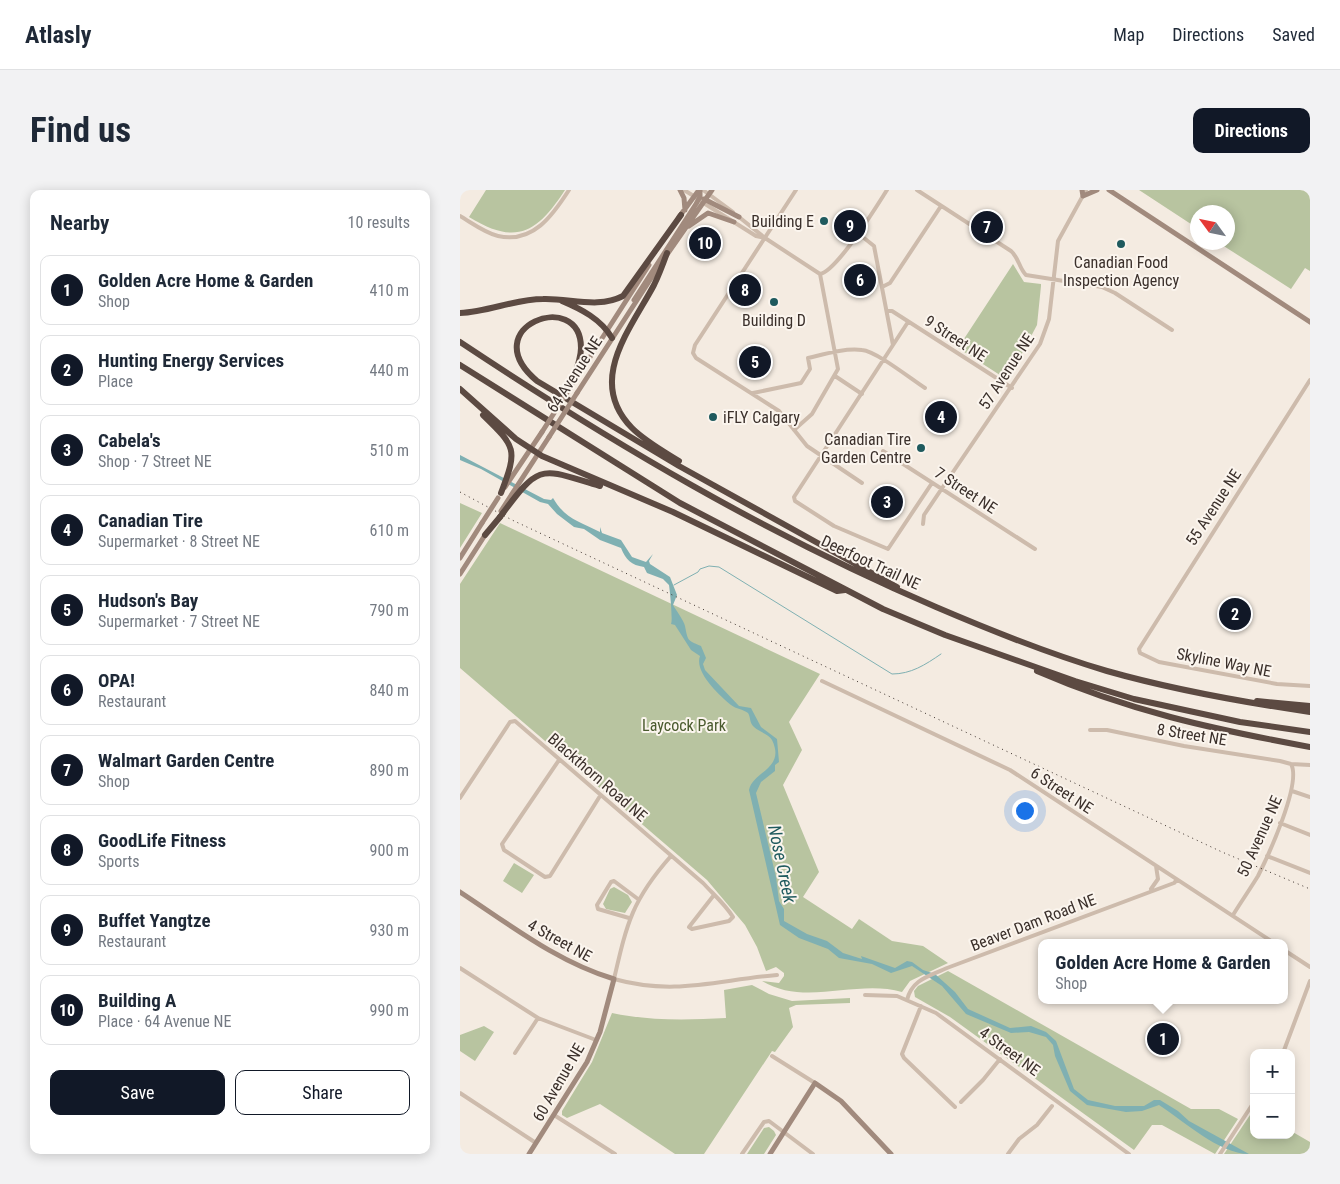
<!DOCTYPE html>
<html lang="en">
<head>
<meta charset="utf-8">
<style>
  :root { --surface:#fff; --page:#f2f2f3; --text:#1f2937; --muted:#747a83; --line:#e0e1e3; --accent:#111827 }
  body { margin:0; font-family:"Roboto Condensed",sans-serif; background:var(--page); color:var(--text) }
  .controls { position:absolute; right:15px; bottom:15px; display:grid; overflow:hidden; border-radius:10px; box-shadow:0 2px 12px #0003 }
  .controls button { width:45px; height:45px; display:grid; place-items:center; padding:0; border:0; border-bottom:1px solid var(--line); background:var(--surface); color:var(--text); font:25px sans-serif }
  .compass { position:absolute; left:730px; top:15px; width:45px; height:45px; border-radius:50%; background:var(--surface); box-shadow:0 2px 12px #0003; rotate:303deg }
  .you { position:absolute; left:564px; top:620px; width:18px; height:18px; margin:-12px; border:4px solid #fff; border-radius:50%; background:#1a73e8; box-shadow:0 0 0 8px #1a73e833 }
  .badge { display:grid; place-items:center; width:32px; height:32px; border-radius:50%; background:var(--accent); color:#fff; font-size:16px; font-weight:700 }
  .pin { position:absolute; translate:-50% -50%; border:2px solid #fff; box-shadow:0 1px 5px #0006 }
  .popup { position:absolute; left:578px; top:749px; width:250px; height:65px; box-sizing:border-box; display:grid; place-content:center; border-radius:10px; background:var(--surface); filter:drop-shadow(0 1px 4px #0005); font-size:16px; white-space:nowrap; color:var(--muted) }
  .popup b { font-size:19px; color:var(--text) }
  .popup::after { content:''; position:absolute; left:50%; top:100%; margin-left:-10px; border:10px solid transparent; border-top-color:var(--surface) }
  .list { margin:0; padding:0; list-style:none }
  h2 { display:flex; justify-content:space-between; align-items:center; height:65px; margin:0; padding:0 20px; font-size:21px }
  h2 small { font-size:16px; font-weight:400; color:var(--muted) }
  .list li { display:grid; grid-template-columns:32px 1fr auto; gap:15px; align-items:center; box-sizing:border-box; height:70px; margin:0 10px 10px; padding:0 10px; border:1px solid var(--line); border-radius:10px }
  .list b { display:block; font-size:19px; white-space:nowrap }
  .list p { margin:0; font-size:16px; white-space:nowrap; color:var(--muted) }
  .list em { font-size:16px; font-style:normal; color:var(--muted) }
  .actions { display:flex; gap:10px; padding:15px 20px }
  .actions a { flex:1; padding:11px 0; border:1px solid var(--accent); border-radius:10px; text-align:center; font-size:18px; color:var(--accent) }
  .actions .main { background:var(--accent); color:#fff }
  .map { position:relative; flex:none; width:850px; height:964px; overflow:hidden; border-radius:10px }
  header { display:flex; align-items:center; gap:30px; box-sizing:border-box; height:70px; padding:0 25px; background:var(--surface); border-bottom:1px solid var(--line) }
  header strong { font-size:24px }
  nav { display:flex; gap:28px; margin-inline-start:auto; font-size:18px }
  .intro { display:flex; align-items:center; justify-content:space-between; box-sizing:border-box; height:120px; padding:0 30px }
  h1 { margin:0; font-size:35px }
  .button { padding:12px 22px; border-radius:10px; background:var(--accent); color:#fff; font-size:18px; font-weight:700 }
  main { display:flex; gap:30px; padding:0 30px }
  aside { flex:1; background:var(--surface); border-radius:10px; box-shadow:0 2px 12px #0003 }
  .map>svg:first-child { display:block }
  .green { fill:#b8c4a0 }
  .water { fill:#7fb0b2 }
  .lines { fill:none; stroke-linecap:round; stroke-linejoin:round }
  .stream { stroke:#7fb0b2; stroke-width:1 }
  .street { stroke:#cdbbac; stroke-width:4 }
  .secondary { stroke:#a18a7d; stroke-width:5 }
  .highway { stroke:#5c4a42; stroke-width:6 }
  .rail { stroke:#3b302b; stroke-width:1; stroke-dasharray:1 4; stroke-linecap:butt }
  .secondary-bridge { stroke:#a18a7d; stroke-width:5 }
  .highway-bridge { stroke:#5c4a42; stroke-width:6 }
  .poi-dot { fill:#1f5a5e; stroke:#fbf5ee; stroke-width:2 }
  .labels { text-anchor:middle; stroke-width:4; stroke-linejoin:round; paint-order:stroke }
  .poi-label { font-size:16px; fill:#3b302b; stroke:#fbf5ee; text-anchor:end }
  .street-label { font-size:16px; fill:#3b302b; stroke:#fbf5ee }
  .park-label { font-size:16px; fill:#4a5a2e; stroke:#fbf5ee }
  .water-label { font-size:18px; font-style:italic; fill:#1f5a5e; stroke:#fbf5ee }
</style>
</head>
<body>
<header>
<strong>Atlasly</strong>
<nav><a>Map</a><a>Directions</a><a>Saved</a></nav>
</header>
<div class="intro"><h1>Find us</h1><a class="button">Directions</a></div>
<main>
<aside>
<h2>Nearby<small>10 results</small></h2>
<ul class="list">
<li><span class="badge">1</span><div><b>Golden Acre Home &amp; Garden</b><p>Shop</p></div><em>410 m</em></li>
<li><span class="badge">2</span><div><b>Hunting Energy Services</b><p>Place</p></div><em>440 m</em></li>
<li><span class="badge">3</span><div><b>Cabela's</b><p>Shop · 7 Street NE</p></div><em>510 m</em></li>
<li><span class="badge">4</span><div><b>Canadian Tire</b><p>Supermarket · 8 Street NE</p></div><em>610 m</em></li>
<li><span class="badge">5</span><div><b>Hudson's Bay</b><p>Supermarket · 7 Street NE</p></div><em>790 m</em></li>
<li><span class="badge">6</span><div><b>OPA!</b><p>Restaurant</p></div><em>840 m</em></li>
<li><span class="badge">7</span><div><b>Walmart Garden Centre</b><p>Shop</p></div><em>890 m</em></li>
<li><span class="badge">8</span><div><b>GoodLife Fitness</b><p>Sports</p></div><em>900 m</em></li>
<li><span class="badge">9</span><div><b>Buffet Yangtze</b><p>Restaurant</p></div><em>930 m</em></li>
<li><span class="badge">10</span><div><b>Building A</b><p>Place · 64 Avenue NE</p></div><em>990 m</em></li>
</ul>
<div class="actions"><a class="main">Save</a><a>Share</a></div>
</aside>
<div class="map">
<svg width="850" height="964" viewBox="0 0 850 964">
  <rect width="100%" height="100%" fill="#f4ebe1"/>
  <!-- green -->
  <path class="green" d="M26,0H105C77,43 56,56 9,27Z
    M679,0H850V81L845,78L831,99L759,53L768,52V22H738L737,38Z
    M553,74L564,92L581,94V96L577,135L550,186L543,187L498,158Z
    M0,313L22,323L0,358Z
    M40,333L360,484L329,532L342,560L323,595L359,682L343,707L392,739L399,729L432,751L463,756L488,773L450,791L442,802C396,789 345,817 302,791L319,793L324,786V783L316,777L306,781L297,757L285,735L247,690L0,478V394Z
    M54,673L74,685L62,703L43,691Z
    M154,697L168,705L172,712L165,723L146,719L143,714L150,699Z
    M488,781L731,919H759L778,929L755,964L702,935H692L674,960L490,827L455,807L454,801L458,796Z
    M292,795L309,804L332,811L390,808V813L336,815L329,818L333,837L315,862L312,861L244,964H215L140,914L107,928L102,925V921L132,872L152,823C190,831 227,830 266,828L264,800Z
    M24,836L34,842L15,871L0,861V845Z
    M794,919V945H831V941L850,952V964H764Z
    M309,937L314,941L316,945L304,964H287L304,938Z"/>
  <!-- water -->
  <path class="water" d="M0,265L84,309L91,310L93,308C106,330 119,331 140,342V337L142,343L161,350L172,367L186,372L193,364L189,371L190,374L210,387L217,405L213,415C216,420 224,431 225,436C228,451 227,450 241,456L246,468L243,474L245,480L279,516L291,518L301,537L317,549L319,572L315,575V581L301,592L296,603L316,687L319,711L324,719V731L347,744L367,751L383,763L402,769L401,766L435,778L447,771L452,772L463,780L475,784L495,802L508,819L550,838L571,836L586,842L596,851L614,899L628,910L655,916H684L694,910H700L718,921L729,931L789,964C759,964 724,931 699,915L682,921L666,922L627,915L610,901L595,866L593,855L586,847L569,842L551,843L506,824L482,796L452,776L431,783L412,774L379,768L368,759L339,748L320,735L289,600C293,581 326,579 312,550C309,544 299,542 294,537C289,532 291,528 288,523C283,519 276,519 271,515C259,505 234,482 240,466L231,460L215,435L211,434C213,431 210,401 209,395L203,389L187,383L184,377C171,375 166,370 161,358L140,350L124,339L114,337L97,324L88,314L80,312L21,279L0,270Z"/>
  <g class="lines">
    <!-- stream -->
    <path class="stream" d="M214,395L238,382L240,379L249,376L259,377L432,484C451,484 465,475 481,464"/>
    <!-- street -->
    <path class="street" d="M224,0L237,8
      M243,0L273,22
      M336,0L235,155L233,163L236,168L319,221L347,256L402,293
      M457,0L551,61C559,68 559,78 566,85L642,97L655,103L712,140
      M242,12L296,46L305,48
      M0,26C12,33 25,43 38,46C73,54 93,25 109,0
      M279,27L305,48L360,84
      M399,44L414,56L433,155L334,307L335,311L374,336L428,359L472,293
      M360,84C377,81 416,17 427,0
      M422,97L430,93L481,16
      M427,121H432L552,198
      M433,155L448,132
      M375,186L402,204
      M850,190L679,459L680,463L699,472L817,494L850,496
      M293,203L341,193L350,179L348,168C365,164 384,158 402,160C416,161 451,189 465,198
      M334,240L352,224L378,179L360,84
      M423,261L575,359
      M463,334L464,325L493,282L580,154L589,129L598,51L626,0
      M362,491L550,580L814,753
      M630,540H647L724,556L820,571L831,574L850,575
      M99,570L42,654L44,660L85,687L90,686L140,606
      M832,601L850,607
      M0,608L50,532L55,531L243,693C253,704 265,714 273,727L269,731L232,739L229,737L254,705
      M820,633L850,645
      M211,666C172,710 167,733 154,789C215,806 257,790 317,785
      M807,666L850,683
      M691,699L698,689L696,676
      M773,725C781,712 790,699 798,686C808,666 842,593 831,574
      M169,728L138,719L137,715L151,692L154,691L178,709
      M824,760L850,777
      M0,778L78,828L136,850
      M405,805L437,806L476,823L669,964
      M447,810C452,789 470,786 487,778L714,693L717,690
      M461,816L442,864L444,868L495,917
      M55,863L78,828
      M823,863L850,791
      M312,866L355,893
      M0,903L76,953
      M501,912L523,890L540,869
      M94,925L155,964
      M282,964L304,932L309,931L353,964
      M548,964L559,949L577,935L592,916
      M760,964L794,912"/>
    <!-- secondary -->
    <path class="secondary" d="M220,0L224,8L225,20
      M622,0L623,6L637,0
      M649,0L850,132
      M244,9L279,27
      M219,27L239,0
      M229,36L248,23L274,32
      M206,66L252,0
      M174,110L236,14L240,7V0
      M114,192L189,75
      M117,203L201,73
      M45,297L82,242
      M41,321L89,247
      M0,368L22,333
      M0,384L27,342
      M0,702C49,734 97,772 154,789L140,842L127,872L69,964
      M310,964L355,893L381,911L431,964"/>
    <!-- highway -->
    <path class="highway" d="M207,63C203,74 199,85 194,95C170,140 126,191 172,238C185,251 203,261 219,271
      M102,111C121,119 141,129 152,148
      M0,123C28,122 55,109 83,109C110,108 138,119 163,106L221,25
      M0,152C152,253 308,345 476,417C532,441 589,464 647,481C714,500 782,512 850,522
      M0,175L220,313L423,419L485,445L615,491L674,509L780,532L850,542
      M110,198C114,186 121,171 121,158C121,97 13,137 77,191L219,276L437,397
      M0,199L56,249L82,266L213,322L377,401L385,400
      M23,225C56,257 58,259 41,303
      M43,323C81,271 82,279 140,296
      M25,345L40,327
      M577,481C669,521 752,539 850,557
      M797,511L850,516"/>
    <!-- rail -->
    <path class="rail" d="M0,302L52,330L762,662L850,699"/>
    <!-- secondary-bridge -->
    <path class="secondary-bridge" d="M82,242L110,198
      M89,247L117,203
      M22,333L38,308"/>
    <!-- highway-bridge -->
    <path class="highway-bridge" d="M40,327L43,323"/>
  </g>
  <!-- markers -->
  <g class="poi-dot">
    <circle cx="364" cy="31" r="5"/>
    <circle cx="661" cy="54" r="5"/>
    <circle cx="314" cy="112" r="5"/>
    <circle cx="253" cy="227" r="5"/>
    <circle cx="461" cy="258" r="5"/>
  </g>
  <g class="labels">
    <!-- poi labels -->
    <g class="poi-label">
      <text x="354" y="37">Building E</text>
      <text x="661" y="78" text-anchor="middle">Canadian Food<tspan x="661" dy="18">Inspection Agency</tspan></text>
      <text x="314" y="136" text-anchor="middle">Building D</text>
      <text x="263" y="233" text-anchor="start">iFLY Calgary</text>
      <text x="451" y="255">Canadian Tire<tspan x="451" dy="18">Garden Centre</tspan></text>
    </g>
    <!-- street labels -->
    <g class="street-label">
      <text transform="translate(496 148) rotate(33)" y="6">9 Street NE</text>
      <text transform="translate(546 181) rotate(-57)" y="6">57 Avenue NE</text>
      <text transform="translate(114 184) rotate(-57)" y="6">64 Avenue NE</text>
      <text transform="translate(506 300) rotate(33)" y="6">7 Street NE</text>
      <text transform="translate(753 317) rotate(-57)" y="6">55 Avenue NE</text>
      <text transform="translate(411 372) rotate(25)" y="6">Deerfoot Trail NE</text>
      <text transform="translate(764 472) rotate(11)" y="6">Skyline Way NE</text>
      <text transform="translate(732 544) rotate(9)" y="6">8 Street NE</text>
      <text transform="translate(138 587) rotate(41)" y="6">Blackthorn Road NE</text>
      <text transform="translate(602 600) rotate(33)" y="6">6 Street NE</text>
      <text transform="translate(799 646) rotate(-66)" y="6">50 Avenue NE</text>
      <text transform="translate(573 732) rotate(-21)" y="6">Beaver Dam Road NE</text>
      <text transform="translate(100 750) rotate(29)" y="6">4 Street NE</text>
      <text transform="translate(550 861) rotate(36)" y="6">4 Street NE</text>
      <text transform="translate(98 892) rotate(-60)" y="6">60 Avenue NE</text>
    </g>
    <!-- park labels -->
    <g class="park-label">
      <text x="224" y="541">Laycock Park</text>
    </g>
    <!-- water labels -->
    <g class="water-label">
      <text transform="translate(322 674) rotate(78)" y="6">Nose Creek</text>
    </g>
  </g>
</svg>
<div class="controls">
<button>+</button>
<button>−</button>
</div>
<svg class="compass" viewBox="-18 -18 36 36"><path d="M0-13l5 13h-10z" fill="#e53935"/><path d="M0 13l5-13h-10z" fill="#747a83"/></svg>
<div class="you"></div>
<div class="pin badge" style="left:703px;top:849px">1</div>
<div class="popup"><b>Golden Acre Home &amp; Garden</b>Shop</div>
<div class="pin badge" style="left:775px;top:424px">2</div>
<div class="pin badge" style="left:427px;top:312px">3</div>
<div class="pin badge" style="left:481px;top:227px">4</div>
<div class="pin badge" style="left:295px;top:172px">5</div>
<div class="pin badge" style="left:400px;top:90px">6</div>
<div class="pin badge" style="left:527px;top:37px">7</div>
<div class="pin badge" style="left:285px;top:100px">8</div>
<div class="pin badge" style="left:390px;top:36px">9</div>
<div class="pin badge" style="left:245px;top:53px">10</div>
</div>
</main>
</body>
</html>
